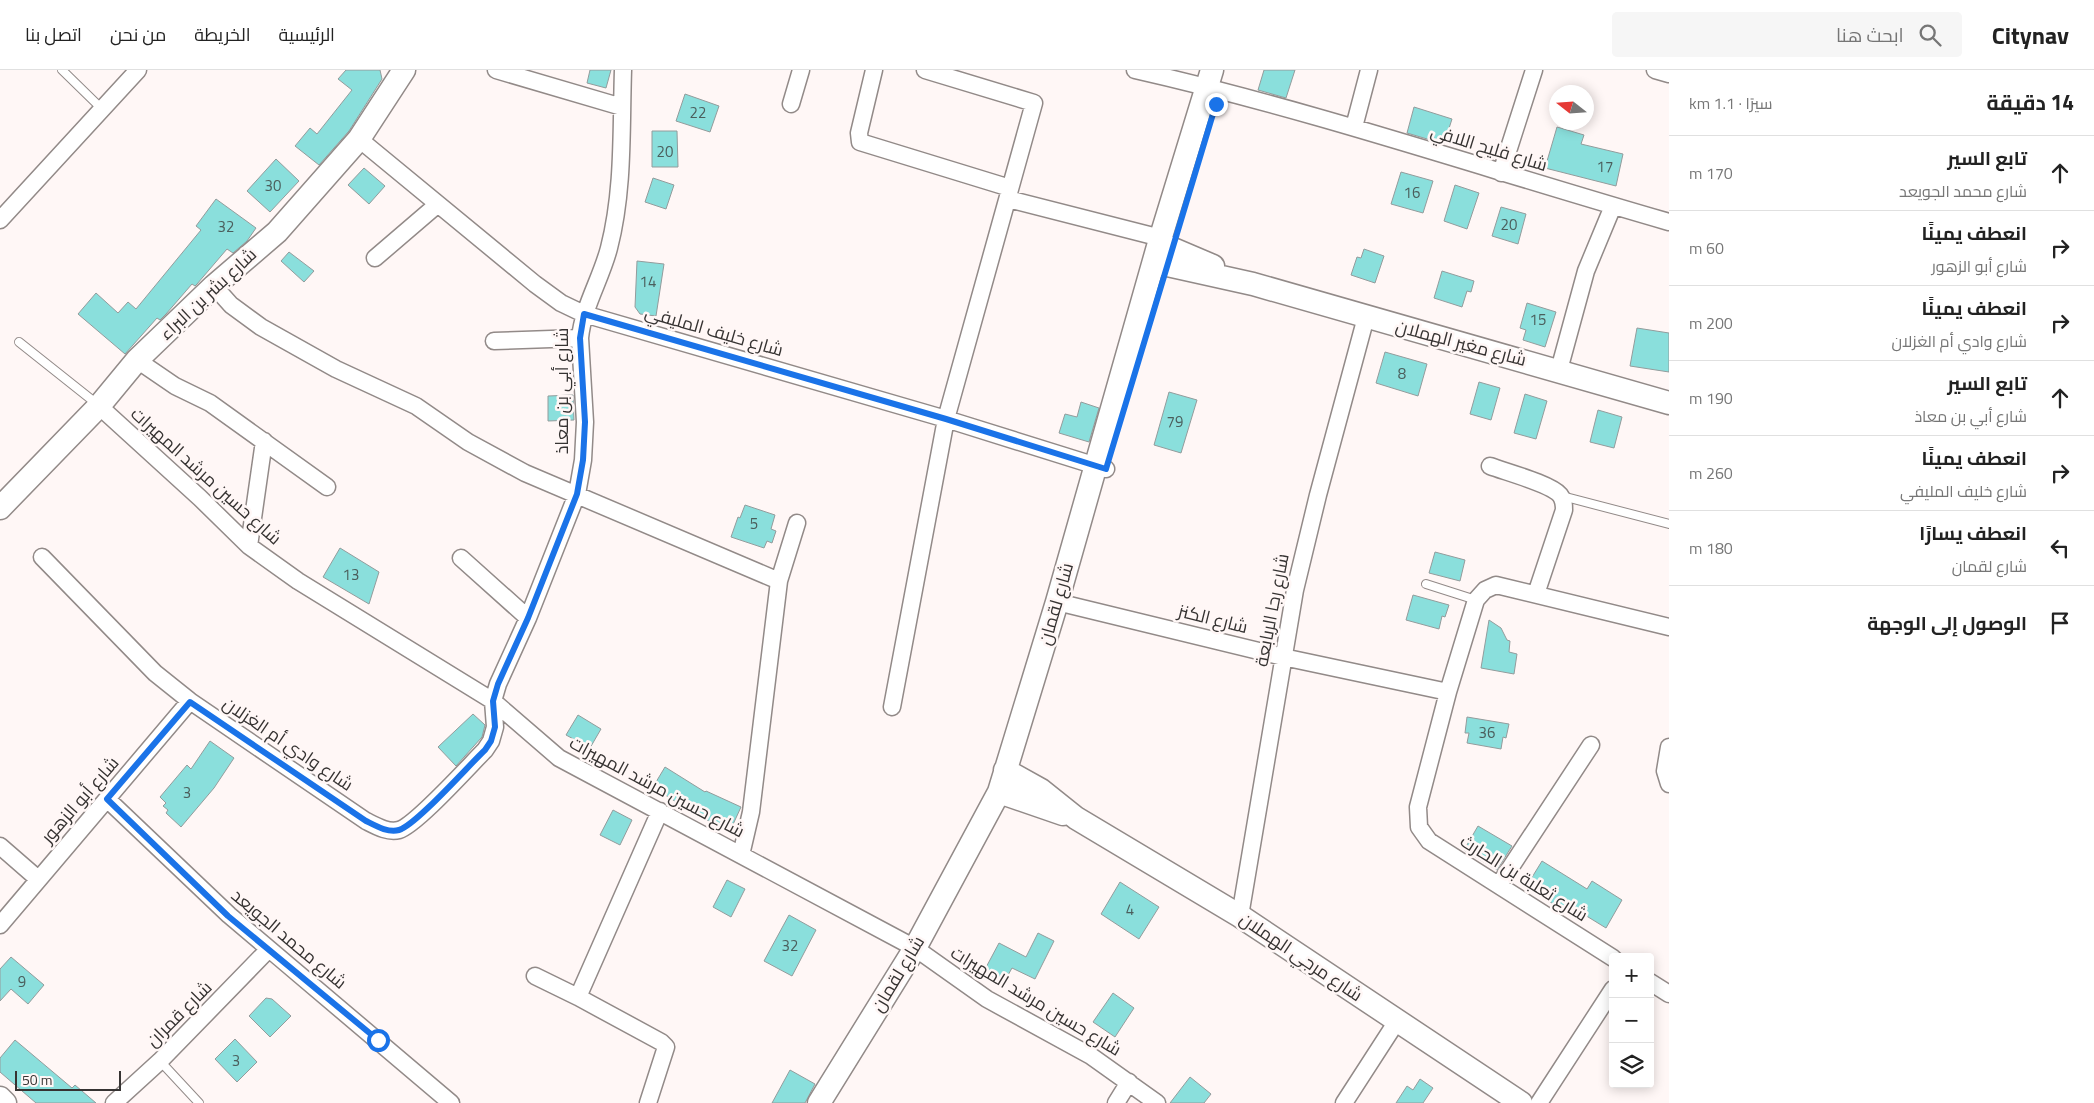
<!DOCTYPE html>
<html lang="ar">
<head>
<meta charset="utf-8">
<style>
  :root { --surface:#fff; --page:#f6f6f6; --text:#222; --muted:#767676; --line:#e0e0e0 }
  body { margin:0; font-family:"Titillium Web",Cairo,sans-serif; background:var(--page); color:var(--text); direction:rtl }
  .controls { position:absolute; right:15px; bottom:15px; display:grid; overflow:hidden; border-radius:5px; box-shadow:0 2px 12px #0003 }
  .controls button { width:45px; height:45px; display:grid; place-items:center; padding:0; border:0; border-bottom:1px solid var(--line); background:var(--surface); color:var(--text); font:25px sans-serif }
  .compass { position:absolute; left:1549px; top:15px; width:45px; height:45px; border-radius:50%; background:var(--surface); box-shadow:0 2px 12px #0003; rotate:287deg }
  .scale { position:absolute; left:15px; bottom:12px; width:106px; box-sizing:border-box; padding-left:5px; border:2px solid #363332; border-top:0; font-size:14px; line-height:18px; white-space:nowrap; color:#363332; -webkit-text-stroke:4px #fff7f6; paint-order:stroke }
  .stop { position:absolute; width:15px; height:15px; margin:-11px; border:4px solid #1a73e8; border-radius:50%; background:#fff }
  .stop.end { background:#1a73e8; border-color:#fff; box-shadow:0 1px 5px #0008 }
  .list { margin:0; padding:0; list-style:none }
  h2 { display:flex; justify-content:space-between; align-items:center; height:65px; margin:0; padding:0 20px; font-size:21px }
  h2 small { font-size:16px; font-weight:400; color:var(--muted) }
  .list li { display:grid; grid-template-columns:32px 1fr auto; gap:15px; align-items:center; box-sizing:border-box; height:75px; padding:0 20px; border-top:1px solid var(--line) }
  .list b { display:block; font-size:19px; white-space:nowrap }
  .list p { margin:0; font-size:16px; white-space:nowrap; color:var(--muted) }
  .list em { font-size:16px; font-style:normal; color:var(--muted) }
  .icon { flex:none; width:28px; height:28px; fill:none; stroke:currentColor; stroke-width:2; stroke-linecap:round; stroke-linejoin:round }
  .map { position:relative; flex:none; width:1669px; height:1033px; overflow:hidden; direction:ltr }
  header { display:flex; align-items:center; gap:30px; box-sizing:border-box; height:70px; padding:0 25px; background:var(--surface); border-bottom:1px solid var(--line) }
  header strong { font-size:24px }
  nav { display:flex; gap:28px; margin-inline-start:auto; font-size:18px }
  .search { width:350px; height:45px; background:var(--page); display:flex; align-items:center; gap:12px; box-sizing:border-box; padding:0 18px; border-radius:5px; color:var(--muted); font-size:19px }
  main { display:flex }
  aside { flex:1; background:var(--surface) }
  .map>svg:first-child { display:block }
  .building { fill:#8adfdc; stroke:#939c9c }
  .lines { fill:none; stroke-linecap:round; stroke-linejoin:round }
  .lane-casing { stroke:#928a88; stroke-width:10 }
  .street-casing { stroke:#928a88; stroke-width:19 }
  .secondary-casing { stroke:#928a88; stroke-width:25 }
  .lane { stroke:#fff; stroke-width:8 }
  .street { stroke:#fff; stroke-width:16 }
  .secondary { stroke:#fff; stroke-width:22 }
  .route { stroke:#1a73e8; stroke-width:6 }
  .labels { text-anchor:middle; stroke-width:5; stroke-linejoin:round; paint-order:stroke }
  .number-label { font-size:15px; fill:#4b5e5c }
  .street-label { font-size:18px; fill:#363332; stroke:#fff7f6 }
</style>
</head>
<body>
<header>
<strong>Citynav</strong>
<div class="search"><svg class="icon" aria-label="search" viewBox="0 0 24 24"><circle cx="10" cy="10" r="6"/><path d="M15 15l6 6"/></svg>ابحث هنا</div>
<nav><a>الرئيسية</a><a>الخريطة</a><a>من نحن</a><a>اتصل بنا</a></nav>
</header>
<main>
<aside>
<h2>14 دقيقة<small>سيرًا · 1.1 km</small></h2>
<ul class="list">
<li><svg class="icon" aria-label="ahead" viewBox="0 0 24 24"><path d="M12 20V5M6 11l6-6 6 6"/></svg><div><b>تابع السير</b><p>شارع محمد الجويعد</p></div><em>170 m</em></li>
<li><svg class="icon" aria-label="right" viewBox="0 0 24 24"><path d="M7 20v-9h11M14 6l5 5-5 5"/></svg><div><b>انعطف يمينًا</b><p>شارع أبو الزهور</p></div><em>60 m</em></li>
<li><svg class="icon" aria-label="right" viewBox="0 0 24 24"><path d="M7 20v-9h11M14 6l5 5-5 5"/></svg><div><b>انعطف يمينًا</b><p>شارع وادي أم الغزلان</p></div><em>200 m</em></li>
<li><svg class="icon" aria-label="ahead" viewBox="0 0 24 24"><path d="M12 20V5M6 11l6-6 6 6"/></svg><div><b>تابع السير</b><p>شارع أبي بن معاذ</p></div><em>190 m</em></li>
<li><svg class="icon" aria-label="right" viewBox="0 0 24 24"><path d="M7 20v-9h11M14 6l5 5-5 5"/></svg><div><b>انعطف يمينًا</b><p>شارع خليف المليفي</p></div><em>260 m</em></li>
<li><svg class="icon" aria-label="left" viewBox="0 0 24 24"><path d="M17 20v-9H6M10 6l-5 5 5 5"/></svg><div><b>انعطف يسارًا</b><p>شارع لقمان</p></div><em>180 m</em></li>
<li><svg class="icon" aria-label="arrive" viewBox="0 0 24 24"><path d="M6 21V4h12l-3 4 3 4H6"/></svg><div><b>الوصول إلى الوجهة</b></div></li>
</ul>
</aside>
<div class="map">
<svg width="1669" height="1033" viewBox="0 0 1669 1033">
  <rect width="100%" height="100%" fill="#fff7f6"/>
  <!-- building -->
  <path class="building" d="M346,0H380L382,9L349,61L319,95L295,76L310,58L317,64L352,20L338,9Z
    M590,0H611L606,18L587,13Z
    M1264,0H1295L1286,28L1258,20Z
    M685,24L719,36L710,62L676,51Z
    M1414,37L1452,49L1444,74L1407,63Z
    M1557,57L1584,65L1581,74L1623,84L1616,116L1545,98Z
    M652,61H677L678,97H652Z
    M276,89L299,111L270,142L247,121Z
    M364,98L385,116L369,134L348,115Z
    M1401,102L1433,111L1423,143L1391,134Z
    M653,108L674,115L666,139L645,132Z
    M1455,115L1479,123L1467,159L1444,151Z
    M216,129L256,158L247,171L233,183L227,179L197,214L195,216L192,214L166,244L160,250L157,248L125,284L78,244L96,223L118,243L128,232L136,239L201,160L196,156Z
    M1501,137L1526,144L1518,174L1492,166Z
    M1364,179L1384,186L1375,213L1351,205L1357,187L1361,188Z
    M289,182L314,201L304,212L281,191Z
    M637,191L664,194L656,246L640,244L635,237Z
    M1442,201L1474,211L1471,222L1467,221L1462,237L1434,228Z
    M1527,233L1556,242L1545,277L1523,270L1526,260L1520,258Z
    M1637,258L1669,263V302L1630,296Z
    M1385,282L1427,294L1418,326L1376,313Z
    M1479,312L1500,318L1491,350L1470,344Z
    M1169,322L1197,330L1181,383L1154,375Z
    M1525,324L1547,331L1536,369L1514,363Z
    M573,325L574,350L548,351V326Z
    M1081,332L1099,338L1089,372L1059,363L1065,344L1077,347Z
    M1598,340L1622,347L1614,378L1590,372Z
    M745,435L775,445L771,459L776,461L772,473L767,471L764,478L731,467L738,447L740,448Z
    M340,478L379,502L369,534L323,507Z
    M1435,482L1465,490L1460,511L1429,503Z
    M1413,525L1449,535L1445,547L1442,546L1439,559L1406,550Z
    M1489,550L1501,558L1507,570L1510,571L1509,582L1517,584L1514,604L1481,598Z
    M473,644L485,655L482,667L456,696L438,677Z
    M578,645L601,659L590,678L566,665Z
    M1467,647L1509,654L1506,668L1503,667L1501,679L1467,673L1469,663H1465Z
    M210,671L234,688L214,718L181,757L166,743L168,740L163,736L166,733L160,727L187,695L191,699Z
    M665,697L705,722L706,721L741,737L730,761L696,745L653,717Z
    M613,740L632,750L620,775L600,765Z
    M1478,756L1512,776L1497,800L1464,780Z
    M1542,791L1587,819L1592,811L1622,830L1606,858L1567,834L1563,840L1526,817Z
    M727,810L745,819L731,847L713,837Z
    M1120,812L1159,837L1139,869L1101,844Z
    M789,845L816,860L792,906L764,891Z
    M1038,863L1054,871L1035,909L1012,898L1003,914L983,903L999,873L1026,887Z
    M11,887L44,915L28,934L11,919L0,931V899Z
    M1113,923L1134,938L1115,967L1093,952Z
    M266,928L272,929L291,946L270,967L249,946Z
    M235,969L257,992L237,1012L215,989Z
    M15,970L72,1018L75,1015L96,1033H36L0,1002V988Z
    M790,1000L815,1014L805,1033H772Z
    M1190,1007L1211,1024L1204,1033H1170Z
    M1420,1009L1433,1018L1423,1033H1396L1407,1016L1413,1020Z"/>
  <g class="lines">
    <!-- lane casing -->
    <g class="lane-casing">
      <path id="lane" d="M62,0L102,39
        M19,272L97,334
        M1562,426L1669,454
        M1426,514L1476,530
        M160,991L199,1033"/>
    </g>
    <!-- street casing -->
    <g class="street-casing">
      <path id="street" d="M496,0L622,37
        M874,0L859,63L860,72L1010,118
        M1135,0C1316,41 1491,101 1669,152
        M1655,0L1669,4
        M791,34L801,0
        M1354,57L1369,0
        M359,69L535,214L561,233L584,244L946,349L1106,399
        M1501,103L1534,0
        M1008,129L1161,168
        M0,150L138,0
        M375,188L438,134
        M214,216L231,235L261,257L336,299L416,336L468,372L525,403L779,511
        M494,271L580,268
        M137,290L175,316L210,333L327,417
        M1559,300L1586,201L1613,136
        M99,336L200,428L249,476L298,511L493,631L559,688L915,878L987,929L1091,986L1157,1033
        M1490,396C1506,402 1551,414 1560,425C1564,430 1564,435 1564,440L1536,524
        M249,476L264,371
        M42,487L155,603L190,631L366,751C376,756 388,763 399,760C416,755 469,696 485,680L491,671L495,657L493,631L498,614L528,548L577,424L583,390L585,352L580,268C583,237 601,209 609,178C624,120 621,59 623,0
        M461,488L528,548
        M1057,532L1283,587L1448,622
        M892,637L946,349L1034,33L925,0
        M1669,677L1665,701L1669,714
        M107,729L229,845L451,1033
        M0,776L38,809
        M741,785L751,742L779,511L797,453
        M1499,815L1591,675
        M1240,846L1295,520L1318,425L1366,247
        M0,855L190,631
        M1613,888L1429,771L1419,757L1418,737L1448,622L1476,530L1485,520L1496,515L1669,557
        M535,906L578,927
        M1650,912L1669,924
        M114,1033L160,991L268,880
        M648,1033L666,977L661,972L578,927L660,741
        M1116,1033L1129,1012
        M1344,1033L1397,951
        M1539,1033L1613,919"/>
    </g>
    <!-- secondary casing -->
    <g class="secondary-casing">
      <path id="secondary" d="M1159,173L1213,196
        M1154,192L1253,214L1669,333
        M0,438L99,336L137,290L214,216L277,162L359,69L404,0
        M1005,700L1041,720L1076,748L1240,846L1521,1033
        M999,722L1063,744
        M0,1028L5,1033
        M819,1033L915,878L999,722L1057,532L1159,173L1212,0"/>
    </g>
    <!-- lane -->
    <use href="#lane" class="lane"/>
    <!-- street -->
    <use href="#street" class="street"/>
    <!-- secondary -->
    <use href="#secondary" class="secondary"/>
  </g>
  <g class="lines">
    <!-- route -->
    <path class="route" d="M378,970L228,846L107,729L190,632L366,751C376,756 388,763 399,760C416,755 469,695 485,680L491,671L495,657L493,631L498,614L528,548L577,424L583,390L585,352L580,268L584,244L946,349L1106,399L1216,34"/>
  </g>
  <g class="labels">
    <!-- number labels -->
    <g class="number-label">
      <text x="698" y="48">22</text>
      <text x="665" y="87">20</text>
      <text x="1605" y="102">17</text>
      <text x="273" y="121">30</text>
      <text x="1412" y="128">16</text>
      <text x="1509" y="160">20</text>
      <text x="226" y="162">32</text>
      <text x="648" y="217">14</text>
      <text x="1538" y="255">15</text>
      <text x="1402" y="309">8</text>
      <text x="1175" y="357">79</text>
      <text x="754" y="459">5</text>
      <text x="351" y="510">13</text>
      <text x="1487" y="668">36</text>
      <text x="187" y="728">3</text>
      <text x="1130" y="845">4</text>
      <text x="790" y="881">32</text>
      <text x="22" y="917">9</text>
      <text x="236" y="996">3</text>
    </g>
    <!-- street labels -->
    <g class="street-label">
      <text transform="translate(1489 78) rotate(17)" y="6">شارع فليح اللافي</text>
      <text transform="translate(208 224) rotate(-43)" y="6">شارع بشر بن البراء</text>
      <text transform="translate(714 261) rotate(16)" y="6">شارع خليف المليفي</text>
      <text transform="translate(1461 273) rotate(15)" y="6">شارع مغير الهملان</text>
      <text transform="translate(562 321) rotate(-90)" y="6">شارع أبي بن معاذ</text>
      <text transform="translate(206 406) rotate(42)" y="6">شارع حسين مرشد المهيرات</text>
      <text transform="translate(1056 534) rotate(-74)" y="6">شارع لقمان</text>
      <text transform="translate(1272 540) rotate(-79)" y="6">شارع رجا الربابعة</text>
      <text transform="translate(1213 549) rotate(14)" y="6">شارع الكنز</text>
      <text transform="translate(288 674) rotate(34)" y="6">شارع وادي أم الغزلان</text>
      <text transform="translate(657 717) rotate(28)" y="6">شارع حسين مرشد المهيرات</text>
      <text transform="translate(80 730) rotate(-49)" y="6">شارع أبو الزهور</text>
      <text transform="translate(1524 808) rotate(32)" y="6">شارع ثعلبة بن الحارث</text>
      <text transform="translate(289 869) rotate(40)" y="6">شارع محمد الجويعد</text>
      <text transform="translate(1301 887) rotate(34)" y="6">شارع مرجي الهملان</text>
      <text transform="translate(898 904) rotate(-59)" y="6">شارع لقمان</text>
      <text transform="translate(1036 931) rotate(31)" y="6">شارع حسين مرشد المهيرات</text>
      <text transform="translate(179 944) rotate(-45)" y="6">شارع قمران</text>
    </g>
  </g>
</svg>
<div class="controls">
<button>+</button>
<button>−</button>
<button><svg class="icon" aria-label="layers" viewBox="0 0 24 24"><path d="M12 4l9 5-9 5-9-5zM3 14l9 5 9-5"/></svg></button>
</div>
<svg class="compass" viewBox="-18 -18 36 36"><path d="M0-13l5 13h-10z" fill="#e53935"/><path d="M0 13l5-13h-10z" fill="#767676"/></svg>
<div class="scale">50 m</div>
<div class="stop" style="left:378px;top:970px"></div>
<div class="stop end" style="left:1216px;top:34px"></div>
</div>
</main>
</body>
</html>
